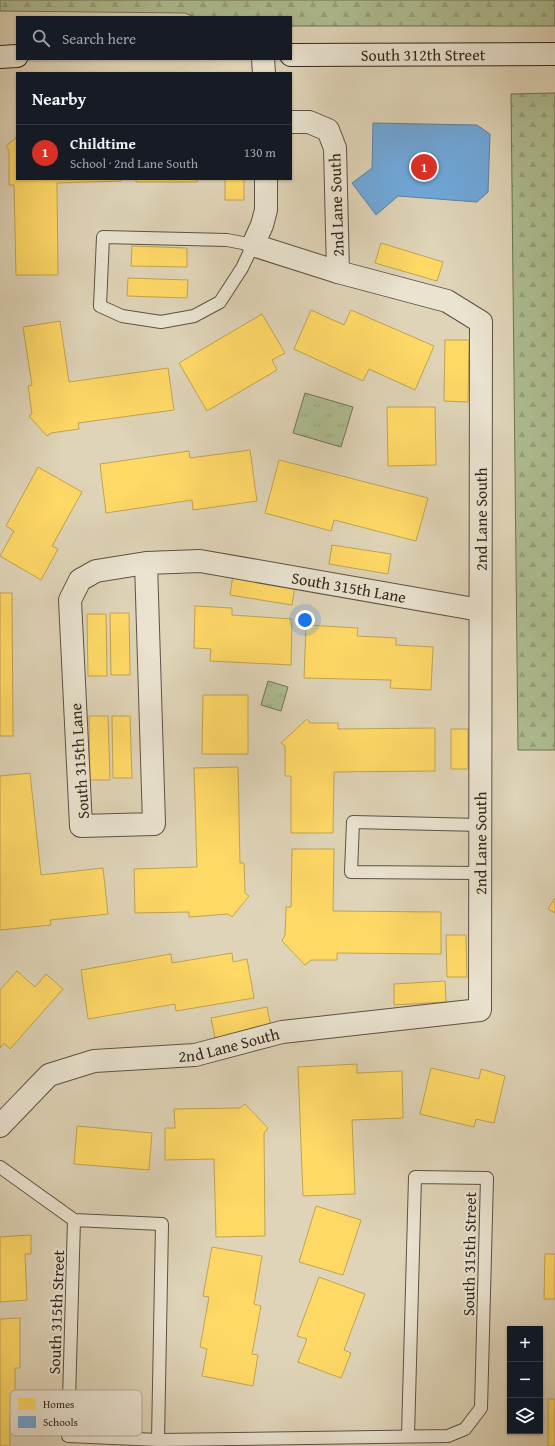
<!DOCTYPE html>
<html lang="en">
<head>
<meta charset="utf-8">
<style>
  :root { --surface:#171b24; --page:#242831; --text:#f1f3f6; --muted:#9ea1a6; --line:#363941; --accent:#d93025 }
  body { margin:0; font-family:"Gentium Book Plus",serif; background:var(--page); color:var(--text) }
  .controls { position:absolute; right:12px; bottom:12px; display:grid; overflow:hidden; border-radius:0px; box-shadow:0 1px 3px #0004 }
  .controls button { width:36px; height:36px; display:grid; place-items:center; padding:0; border:0; border-bottom:1px solid var(--line); background:var(--surface); color:var(--text); font:20px sans-serif }
  .you { position:absolute; left:305px; top:620px; width:14px; height:14px; margin:-10px; border:3px solid #fff; border-radius:50%; background:#1a73e8; box-shadow:0 0 0 6px #1a73e833 }
  .badge { display:grid; place-items:center; width:26px; height:26px; border-radius:50%; background:var(--accent); color:#fff; font-size:13px; font-weight:700 }
  .pin { position:absolute; translate:-50% -50%; border:2px solid #fff; box-shadow:0 1px 4px #0006 }
  .list { margin:0; padding:0; list-style:none }
  h2 { display:flex; justify-content:space-between; align-items:center; height:52px; margin:0; padding:0 16px; font-size:17px }
  h2 small { font-size:13px; font-weight:400; color:var(--muted) }
  .list li { display:grid; grid-template-columns:26px 1fr auto; gap:12px; align-items:center; box-sizing:border-box; height:56px; padding:0 16px; border-top:1px solid var(--line) }
  .list b { display:block; font-size:15px; white-space:nowrap }
  .list p { margin:0; font-size:13px; white-space:nowrap; color:var(--muted) }
  .list em { font-size:13px; font-style:normal; color:var(--muted) }
  .icon { flex:none; width:22px; height:22px; fill:none; stroke:currentColor; stroke-width:2; stroke-linecap:round; stroke-linejoin:round }
  .map { position:relative; flex:none; width:555px; height:1446px; overflow:hidden }
  .search { position:absolute; background:var(--surface); box-shadow:0 1px 3px #0004; left:16px; top:16px; width:276px; height:44px; display:flex; align-items:center; gap:10px; box-sizing:border-box; padding:0 14px; border-radius:0px; color:var(--muted); font-size:15px }
  .panel { position:absolute; background:var(--surface); box-shadow:0 1px 3px #0004; left:16px; top:72px; width:276px; height:108px; border-radius:0px }
  .map>svg:first-child { display:block }
  .forest { fill:url(#forest-firs); stroke:#707257 }
  .park { fill:url(#park-tufts); stroke:#707257 }
  .homes { fill:#ffd966; stroke:#c1a450 }
  .schools { fill:#6fa8dc; stroke:#5c81a3 }
  .lines { fill:none; stroke-linecap:round; stroke-linejoin:round }
  .lane-casing { stroke:#5c5244; stroke-width:14 }
  .street-casing { stroke:#5c5244; stroke-width:24 }
  .secondary-casing { stroke:#31271d; stroke-width:24 }
  .lane { stroke:#eae3d0; stroke-width:12 }
  .street { stroke:#eae3d0; stroke-width:22 }
  .secondary { stroke:#eae3d0; stroke-width:22 }
  .labels { text-anchor:middle; stroke-width:4; stroke-linejoin:round; paint-order:stroke }
  .street-label { font-size:16px; fill:#31271d; stroke:#eae3d0 }
  .key { fill:#eae3d0; stroke:#b2ab9a; stroke-width:1 }
  .key-label { font-size:11px; fill:#31271d }
</style>
</head>
<body>
<div class="map">
<svg width="555" height="1446" viewBox="0 0 555 1446">
  <defs>
    <pattern id="forest-firs" width="22" height="20" patternUnits="userSpaceOnUse"><rect width="22" height="20" fill="#aebd91"/><path d="M5 1l3.5 6h-7zM16 11l3.5 6h-7z" fill="#96a27d"/></pattern>
    <pattern id="park-tufts" width="24" height="20" patternUnits="userSpaceOnUse"><rect width="24" height="20" fill="#aebd91"/><path d="M3 7l-1-3M5 7V3M7 7l1-3M15 17l-1-3M17 17v-4M19 17l1-3" fill="none" stroke="#96a27d"/></pattern>
  </defs>
  <rect width="100%" height="100%" fill="#dfd4b7"/>
  <filter id="stains"><feTurbulence type="fractalNoise" baseFrequency=".005" numOctaves="4"/><feColorMatrix values="0 0 0 0 .2 0 0 0 0 .09 0 0 0 0 .02 0 0 0 .5 -.17"/></filter>
  <radialGradient id="worn" r=".72"><stop offset=".6" stop-color="#630" stop-opacity="0"/><stop offset="1" stop-color="#630" stop-opacity=".3"/></radialGradient>
  <!-- forest -->
  <path class="forest" d="M0,0H555V26H291V17H194L185,13L0,11Z
    M555,93V750H518L511,94Z"/>
  <!-- park -->
  <path class="park" d="M305,393L353,407L341,447L293,433Z
    M268,681L288,687L281,711L261,705Z"/>
  <!-- homes -->
  <path class="homes" d="M17,137V179H121V181L57,183L58,275H16L14,185H9V150L6,146Z
    M136,179H197V182H136Z
    M225,179H244V200H225Z
    M381,243L443,262L437,281L375,263Z
    M132,246L187,248V267L131,266Z
    M128,278L188,280L187,298L127,296Z
    M311,310L344,325L351,310L434,346L415,390L369,369L363,381L294,349Z
    M262,314L285,353L272,360L277,370L207,411L179,363Z
    M60,321L69,382L168,368L174,410L78,423L79,429L51,433L47,436L29,416L32,414L28,386L32,385L23,327Z
    M445,340H469L468,402L444,401Z
    M387,407H435L436,465L388,466Z
    M250,450L257,501L193,510L192,500L106,513L100,464L189,451L190,458Z
    M279,460L428,498L416,541L334,520L331,531L265,513Z
    M38,467L82,492L52,546L58,549L41,580L0,556L14,531L6,526Z
    M332,545L391,554L388,574L329,564Z
    M233,575L295,585L292,605L230,595Z
    M0,593H12L13,736H0Z
    M195,606L232,608V615L292,619L291,665L210,661L211,649L194,648Z
    M110,613H129L130,675H111Z
    M87,614H106L107,676H88Z
    M306,625L358,628L357,636L396,638V645L433,647L431,690L390,688L391,680L304,678Z
    M203,695H248V754H202Z
    M89,716H108L110,780H90Z
    M112,716H130L132,778H113Z
    M307,719L310,723H338V729L435,728V771L334,772L333,833H291V776H285V746L281,743Z
    M451,729H468V769H451Z
    M238,767L240,863H244L245,893L249,896L232,917L228,914L189,917V912L135,913L134,869L197,867L194,768Z
    M30,773L41,875L103,868L108,914L50,920L51,925L0,930V776Z
    M292,849H334L333,911L441,912V954L337,953V960H311L305,965L282,941L285,935L286,907H291Z
    M555,898V913L548,909Z
    M446,935H466L467,977H447Z
    M232,953L233,962L247,959L254,998L176,1011L175,1004L88,1019L81,970L171,954L172,963Z
    M17,971L35,987L46,974L63,989L10,1049L4,1043L0,1048V990Z
    M445,981L446,1002L394,1005V984Z
    M267,1007L271,1027L215,1038L211,1018Z
    M357,1064V1073L402,1071L403,1118L352,1120L355,1194L303,1196L298,1067Z
    M431,1068L479,1079L481,1069L505,1076L494,1123L476,1119L474,1127L420,1114Z
    M245,1104L268,1128L264,1133L265,1236L216,1237L214,1159L165,1160V1128H175L174,1109L240,1108Z
    M77,1126L152,1133L149,1170L74,1164Z
    M316,1206L361,1220L343,1275L299,1262Z
    M31,1235V1254H25L27,1300L0,1302V1237Z
    M212,1247L262,1256L254,1304L261,1306L252,1354L258,1355L253,1386L202,1376L207,1349L200,1347L209,1297L203,1296Z
    M545,1254H555V1299H544Z
    M319,1277L365,1294L344,1350L351,1353L341,1378L298,1362L307,1339L297,1336Z
    M20,1318V1368H15V1413H10V1446H0V1319Z
    M548,1399H555V1446H548Z"/>
  <!-- schools -->
  <path class="schools" d="M373,123L477,125L490,134L488,192L477,202L398,196L376,215L352,183L372,168Z"/>
  <g class="lines">
    <!-- lane casing -->
    <g class="lane-casing">
      <path id="lane" d="M103,237L227,240L253,245L242,268L220,302L194,316L161,322L122,316L100,306Z
        M480,873L351,872L353,822L480,825
        M0,1167L74,1220L162,1224L158,1440
        M74,1220L68,1436L158,1440L448,1436L465,1429L481,1408L487,1178L415,1177L408,1436"/>
    </g>
    <!-- street casing -->
    <g class="street-casing">
      <g id="street">
        <path d="M263,59L264,73"/>
        <path d="M266,179V210L262,225L253,245L338,272"/>
        <path id="s1" d="M146,563L154,824L81,826L70,600L80,580L96,571L146,563L200,561L480,610"/>
        <path id="s2" d="M0,1126L49,1075L94,1061L195,1055L282,1032L480,1010L481,322L447,301L338,272L335,148L328,130L309,122H291"/>
      </g>
    </g>
    <!-- secondary casing -->
    <g class="secondary-casing">
      <g id="secondary">
        <path id="s3" d="M291,55L555,54"/>
        <path d="M0,57L17,56"/>
      </g>
    </g>
    <!-- lane -->
    <use href="#lane" class="lane"/>
    <!-- street -->
    <use href="#street" class="street"/>
    <!-- secondary -->
    <use href="#secondary" class="secondary"/>
  </g>
  <g class="labels">
    <!-- street labels -->
    <g class="street-label">
      <text dy="6" stroke="none"><textPath href="#s3" startOffset="132">South 312th Street</textPath></text>
      <text transform="translate(336 205) rotate(-92)" y="6">2nd Lane South</text>
      <text dy="6" stroke="none"><textPath href="#s2" startOffset="999">2nd Lane South</textPath></text>
      <text dy="6" stroke="none"><textPath href="#s1" startOffset="857">South 315th Lane</textPath></text>
      <text transform="translate(79 761) rotate(-94)" y="6">South 315th Lane</text>
      <text dy="6" stroke="none"><textPath href="#s2" startOffset="675">2nd Lane South</textPath></text>
      <text dy="6" stroke="none"><textPath href="#s2" startOffset="254">2nd Lane South</textPath></text>
      <text transform="translate(469 1254) rotate(-89)" y="6">South 315th Street</text>
      <text transform="translate(56 1312) rotate(-88)" y="6">South 315th Street</text>
    </g>
  </g>
  <!-- legend -->
  <rect x="10" y="1390" width="132" height="46" rx="6" class="key"/>
  <rect x="18" y="1398" width="18" height="12" fill="#ffd966"/>
  <rect x="18" y="1416" width="18" height="12" fill="#6fa8dc"/>
  <g class="key-label">
    <text x="43" y="1408">Homes</text>
    <text x="43" y="1426">Schools</text>
  </g>
  <rect width="100%" height="100%" filter="url(#stains)"/>
  <rect width="100%" height="100%" fill="url(#worn)"/>
</svg>
<div class="controls">
<button>+</button>
<button>−</button>
<button><svg class="icon" aria-label="layers" viewBox="0 0 24 24"><path d="M12 4l9 5-9 5-9-5zM3 14l9 5 9-5"/></svg></button>
</div>
<div class="you"></div>
<div class="pin badge" style="left:424px;top:167px">1</div>
<div class="search"><svg class="icon" aria-label="search" viewBox="0 0 24 24"><circle cx="10" cy="10" r="6"/><path d="M15 15l6 6"/></svg>Search here</div>
<section class="panel">
<h2>Nearby<small></small></h2>
<ul class="list">
<li><span class="badge">1</span><div><b>Childtime</b><p>School · 2nd Lane South</p></div><em>130 m</em></li>
</ul>
</section>
</div>
</body>
</html>
